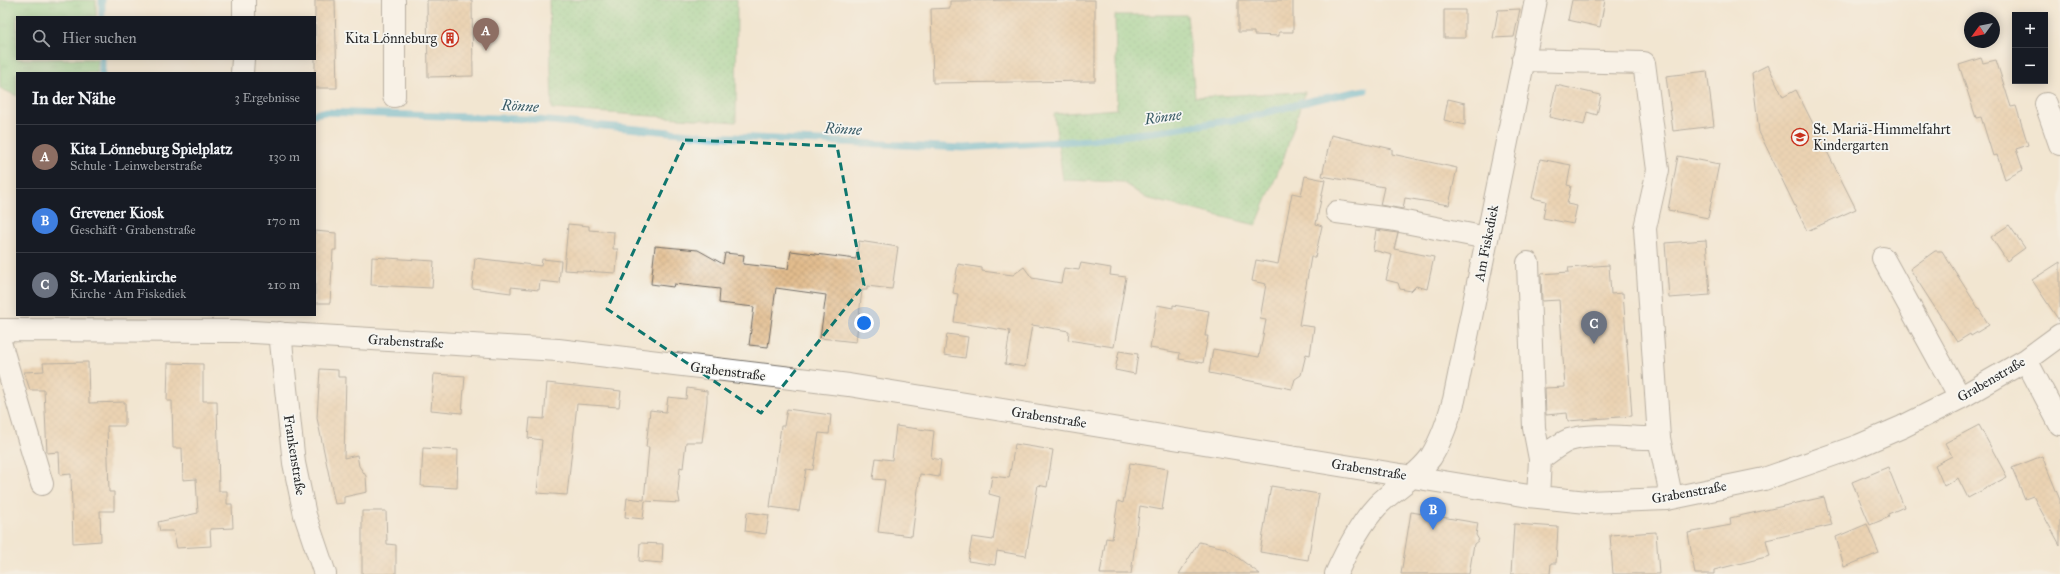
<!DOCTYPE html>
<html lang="de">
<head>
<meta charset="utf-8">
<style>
  :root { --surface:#171b24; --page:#242831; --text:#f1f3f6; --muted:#9ea1a6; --line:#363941; --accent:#0b8043 }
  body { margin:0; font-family:"IM FELL Great Primer",serif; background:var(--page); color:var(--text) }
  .controls { position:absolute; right:12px; top:12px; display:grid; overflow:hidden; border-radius:0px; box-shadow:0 2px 10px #0003 }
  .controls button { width:36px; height:36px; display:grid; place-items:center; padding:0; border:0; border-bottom:1px solid var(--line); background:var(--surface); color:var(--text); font:20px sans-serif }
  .compass { position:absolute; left:1964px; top:12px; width:36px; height:36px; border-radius:50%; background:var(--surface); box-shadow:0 2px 10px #0003; rotate:237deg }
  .you { position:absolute; left:864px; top:323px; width:14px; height:14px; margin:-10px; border:3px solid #fff; border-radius:50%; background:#1a73e8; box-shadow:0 0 0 6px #1a73e833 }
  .badge { display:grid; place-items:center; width:26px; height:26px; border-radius:50%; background:var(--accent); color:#fff; font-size:13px; font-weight:700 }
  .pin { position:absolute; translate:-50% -33px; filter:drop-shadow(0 1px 2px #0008) }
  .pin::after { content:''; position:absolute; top:21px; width:14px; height:12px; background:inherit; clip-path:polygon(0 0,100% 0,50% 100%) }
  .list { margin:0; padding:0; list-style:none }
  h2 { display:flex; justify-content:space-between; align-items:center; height:52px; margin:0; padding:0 16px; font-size:17px }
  h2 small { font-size:13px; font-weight:400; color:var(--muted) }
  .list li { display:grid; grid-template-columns:26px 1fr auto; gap:12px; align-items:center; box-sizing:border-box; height:64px; padding:0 16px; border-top:1px solid var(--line) }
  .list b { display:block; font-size:15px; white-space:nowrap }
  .list p { margin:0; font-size:13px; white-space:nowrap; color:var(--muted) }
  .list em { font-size:13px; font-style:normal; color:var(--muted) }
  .icon { flex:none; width:22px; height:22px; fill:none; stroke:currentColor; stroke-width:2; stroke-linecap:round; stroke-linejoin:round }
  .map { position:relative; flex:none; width:2060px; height:574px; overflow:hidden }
  .search { position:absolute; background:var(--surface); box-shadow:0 2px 10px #0003; left:16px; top:16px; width:300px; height:44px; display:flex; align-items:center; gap:10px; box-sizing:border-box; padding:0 14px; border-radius:0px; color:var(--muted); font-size:15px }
  .panel { position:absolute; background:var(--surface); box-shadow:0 2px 10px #0003; left:16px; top:72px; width:300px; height:244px; border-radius:0px }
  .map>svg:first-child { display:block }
  .grass { fill:url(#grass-dots); stroke:#5a7e5c }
  .park { fill:url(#park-tufts); stroke:#5a7e5c }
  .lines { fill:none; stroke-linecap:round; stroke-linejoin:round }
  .stream { stroke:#51b2d0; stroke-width:7 }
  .building { fill:url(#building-cross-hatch) }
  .minor-casing { stroke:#716c65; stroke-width:24 }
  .minor { stroke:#fff; stroke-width:22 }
  .marked { fill:none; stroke:#0f766e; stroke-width:3; stroke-dasharray:8 5; stroke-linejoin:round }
  .labels { text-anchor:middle; stroke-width:3.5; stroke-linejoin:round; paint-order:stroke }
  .poi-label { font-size:14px; fill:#2b2b2b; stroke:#f6f6f2; text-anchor:end }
  .street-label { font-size:14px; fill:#2b2b2b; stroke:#f6f6f2 }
  .water-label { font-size:15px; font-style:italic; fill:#385a65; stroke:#f6f6f2 }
</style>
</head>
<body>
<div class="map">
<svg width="2060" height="574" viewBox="0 0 2060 574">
  <defs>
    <pattern id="grass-dots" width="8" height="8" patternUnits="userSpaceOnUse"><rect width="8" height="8" fill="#88d18c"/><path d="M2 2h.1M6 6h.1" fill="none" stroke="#6faa73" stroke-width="1.8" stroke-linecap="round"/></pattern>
    <pattern id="park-tufts" width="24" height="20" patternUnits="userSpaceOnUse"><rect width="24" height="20" fill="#88d18c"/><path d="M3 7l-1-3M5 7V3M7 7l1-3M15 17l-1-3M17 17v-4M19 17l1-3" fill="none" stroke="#6faa73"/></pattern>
    <pattern id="building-cross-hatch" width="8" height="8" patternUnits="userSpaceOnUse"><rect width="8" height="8" fill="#e2bc8d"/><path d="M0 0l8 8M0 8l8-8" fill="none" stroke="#c2a27a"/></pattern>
  </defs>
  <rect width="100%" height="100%" fill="#f6f6f2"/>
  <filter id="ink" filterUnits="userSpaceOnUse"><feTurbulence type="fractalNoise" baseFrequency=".025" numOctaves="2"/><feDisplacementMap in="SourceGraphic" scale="8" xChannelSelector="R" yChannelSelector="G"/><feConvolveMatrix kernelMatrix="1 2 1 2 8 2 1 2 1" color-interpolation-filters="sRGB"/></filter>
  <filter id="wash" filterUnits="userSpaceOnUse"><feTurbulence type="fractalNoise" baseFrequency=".012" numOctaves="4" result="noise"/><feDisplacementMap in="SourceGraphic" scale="16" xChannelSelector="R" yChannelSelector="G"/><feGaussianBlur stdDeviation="0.9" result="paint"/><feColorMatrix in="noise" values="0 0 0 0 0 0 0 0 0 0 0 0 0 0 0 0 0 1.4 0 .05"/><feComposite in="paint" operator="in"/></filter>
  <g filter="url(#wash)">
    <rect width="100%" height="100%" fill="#f2e6d1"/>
    <!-- grass -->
    <path class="grass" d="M549,0H737L736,122L552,109Z
      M1115,15H1187L1195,97L1305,92L1284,157L1256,225L1146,198L1122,182L1063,180L1054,114L1117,109Z"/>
    <!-- park -->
    <path class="park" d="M0,0H96V17H17V59H97V73H17V96L0,88Z"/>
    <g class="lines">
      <!-- stream -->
      <path class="stream" d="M102,17V0
        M102,73V59
        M315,114L323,112L528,119L714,136L963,148L1090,140L1167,130L1245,118L1314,100L1365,90"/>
    </g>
    <g id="blocks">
      <!-- building -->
      <path class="building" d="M315,0H335L337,88H315Z
        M427,0H472L473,76L428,77Z
        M1028,0H1095V81L933,83L931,9L950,8V1Z
        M1238,0H1293V32H1279V36L1254,35V32H1238Z
        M1572,0H1605L1600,27L1568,20Z
        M1520,9L1514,37L1493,38L1498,10Z
        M1444,10H1465V38H1444Z
        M1981,58L1983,63L1996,60L2011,107L2016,106L2028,145L2016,149L2023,170L2005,179L1997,155L1993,156L1981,117L1976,118L1959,65Z
        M1768,65L1783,97L1796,90L1856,209L1807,231L1759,132L1752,73Z
        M1707,71L1714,126L1673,131L1666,76Z
        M1556,85L1601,95L1597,115L1587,112L1584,125L1549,117Z
        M1448,99L1465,103V125L1444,120Z
        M1331,135L1392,149V154L1457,168L1449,205L1405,198L1403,209L1380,205L1384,187L1322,176Z
        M1678,156L1719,164L1708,218L1668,210Z
        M1540,159L1571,165L1567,185L1571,186L1567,204L1577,206L1573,224L1543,218L1546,201L1532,198Z
        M1305,176L1325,180L1316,224L1322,226L1315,257H1311L1299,325L1314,327L1310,355L1306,354L1301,375L1295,379L1292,389L1209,373L1213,349L1259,357L1266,320L1260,319L1266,284L1252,281L1256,260L1278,264L1292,193L1301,195Z
        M568,224L589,226V230L614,232L613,249H618L616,273L564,270Z
        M2009,225L2025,248L2007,261L1991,237Z
        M1376,230L1398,233L1394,249L1434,257L1427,289L1416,286L1411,291L1400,289L1398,283L1386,280L1392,255L1373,250Z
        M315,231L336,233V250H333L330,303H315Z
        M1706,240L1710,295L1669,298L1665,243Z
        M859,241L898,247L892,289L867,286V290H862L856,342L820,338L826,295L776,288L768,347L749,345L754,307L719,303L720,289L674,284L673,287L651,284L655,246L698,250L723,264L725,253L744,255L743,264L788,269L791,251L856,259Z
        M1935,251H1942L1989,325L1971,336L1970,334L1957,342L1910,269Z
        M372,257L434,261L432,288L371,285Z
        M475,258L541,266L542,259L561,261L559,283L540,281L539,290L511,287V293L472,288Z
        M2060,262V322L2032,280Z
        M1081,263L1111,268L1110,275L1126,277L1114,347L1068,340L1069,331L1032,325L1025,367L1005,364L1010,331L954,322L958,294L953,293L958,264L982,268V271L1013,275L1024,267L1032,278L1061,283L1064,268L1079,270Z
        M1609,265L1611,294L1623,293L1632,416L1568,421L1567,413L1546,415L1545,388L1565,387L1559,300L1542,301L1541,274L1569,272L1568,268Z
        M1157,305L1173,308V305L1209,311L1205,336H1208L1203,363L1179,359L1180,353L1150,348Z
        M947,334L968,337L965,358L944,355Z
        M1119,351L1138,354L1135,374L1115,370Z
        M88,362L89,403L125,402V426H107L109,492H114V511H100L101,541L73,543L71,474L60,475L59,452L47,453L44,390H30L24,372L44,371L43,363Z
        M168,363L203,364V401H217L219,491H227V504H232L233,528L210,529L211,546L177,548L173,531H160L158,522L198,513L196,479L183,480L182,448H173L172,401H167Z
        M320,369L338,370V377H346L344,458L357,455L359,466L366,476L367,492L344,497V503L335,504L317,418Z
        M434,374L465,376L462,413L431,410Z
        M547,383L621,391L619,407L577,404L567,495L537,493L542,440L528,438L530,418L544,419Z
        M687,388L707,391V401L702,442H686L683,468L680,467L678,492L680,503L645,501L643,519L625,517L627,498L644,500L649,447H646L650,410L666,412L668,397L686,399Z
        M787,409L831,415L829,434L819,433L813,470L806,469L799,511L770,507L781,426H784Z
        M1979,425L2007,477L1968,498L1958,478L1944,486L1935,465L1952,456L1945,443Z
        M896,426L934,431L931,458L941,460L939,477L920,474L912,536L878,532L885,480L873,479L876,458L892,460Z
        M1015,444L1053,450L1047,487L1038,485L1026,556L997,551L995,565L968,561L972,537L993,540L1000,497L989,494L992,476L1009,478Z
        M423,448L458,450L457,488L421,486Z
        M2042,456L2060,500V545L2033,496L2025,499L2012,468Z
        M1130,463L1168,469L1162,510L1140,506L1131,574H1100L1106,538L1112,539L1118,501L1123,503Z
        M1888,467L1904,507L1888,514L1889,517L1870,525L1852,482Z
        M1271,486L1319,494L1308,560L1260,552Z
        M1824,497L1832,525L1766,540L1770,556L1714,570V574H1695L1688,533L1731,525L1730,518Z
        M362,511H386L387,544L396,545V574H362Z
        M747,512L769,515L766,534L745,531Z
        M1411,512L1478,523L1476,535L1479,540L1474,544L1469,574H1401Z
        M1514,524L1558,527L1556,563H1551L1550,574H1511Z
        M1867,524L1879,553L1844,567L1836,537Z
        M1656,532L1659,574H1613L1610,535Z
        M1199,542L1225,548L1260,574H1179Z
        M640,543L663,544L662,563L639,561Z"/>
    </g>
  </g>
  <g filter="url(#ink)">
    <use href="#blocks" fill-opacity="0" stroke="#716c65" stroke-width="1"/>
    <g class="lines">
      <!-- minor casing -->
      <g class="minor-casing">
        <path id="minor" d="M394,0V96
          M244,17V0
          M1523,60L1644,63L1658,170L1645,228L1659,438
          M242,73L243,59
          M2046,104L2060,144
          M1337,212L1390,219L1487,238
          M1883,258L1960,398
          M1528,263L1534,428L1540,459
          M0,330L236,331L558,350L849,385L1529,496L1587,502L1667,499L1764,479L1858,446L1902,427L1960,398L2026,360L2060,335
          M280,333L294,463L305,515L325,574
          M0,342L42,484
          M2026,360L2060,424
          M1538,497L1540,459C1548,453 1559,444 1569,440C1593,432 1633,439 1659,438L1669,486L1667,499
          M1336,574C1346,552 1360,524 1377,506C1393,489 1417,477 1431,457C1442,439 1448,420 1454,400L1536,0"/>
      </g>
      <!-- minor -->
      <use href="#minor" class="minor"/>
    </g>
  </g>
  <!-- marked area -->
  <path d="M0 0H2060V574H0ZM685,140L837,146L864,285L761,413L607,309Z" fill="#f2e6d1" fill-opacity=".55" fill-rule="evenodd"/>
  <path class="marked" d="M685,140L837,146L864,285L761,413L607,309Z"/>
  <!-- icons -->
  <defs>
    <g id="building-ring" transform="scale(0.9)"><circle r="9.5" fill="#f6f6f2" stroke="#c8321e" stroke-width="1.5"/><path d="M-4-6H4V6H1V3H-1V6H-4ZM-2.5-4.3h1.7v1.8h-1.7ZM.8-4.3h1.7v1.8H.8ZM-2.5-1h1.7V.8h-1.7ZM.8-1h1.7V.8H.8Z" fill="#c8321e"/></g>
    <g id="school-ring" transform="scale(0.9)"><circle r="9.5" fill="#f6f6f2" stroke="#c8321e" stroke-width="1.5"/><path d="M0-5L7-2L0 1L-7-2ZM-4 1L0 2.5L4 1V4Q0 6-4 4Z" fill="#c8321e"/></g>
  </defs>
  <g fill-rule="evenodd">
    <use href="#building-ring" x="450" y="38"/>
    <use href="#school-ring" x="1800" y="137"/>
  </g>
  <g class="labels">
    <!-- poi labels -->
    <g class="poi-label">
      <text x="437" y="43">Kita Lönneburg</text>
      <text x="1813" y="134" text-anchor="start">St. Mariä-Himmelfahrt<tspan x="1813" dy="16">Kindergarten</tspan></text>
    </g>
    <!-- street labels -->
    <g class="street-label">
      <text transform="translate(1486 243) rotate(-79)" y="5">Am Fiskediek</text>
      <text transform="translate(406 341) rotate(3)" y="5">Grabenstraße</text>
      <text transform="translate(728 371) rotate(7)" y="5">Grabenstraße</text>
      <text transform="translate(1991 379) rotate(-30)" y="5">Grabenstraße</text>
      <text transform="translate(1049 417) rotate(9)" y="5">Grabenstraße</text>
      <text transform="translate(295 455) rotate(81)" y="5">Frankenstraße</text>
      <text transform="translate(1369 469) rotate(9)" y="5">Grabenstraße</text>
      <text transform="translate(1689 492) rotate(-10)" y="5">Grabenstraße</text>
    </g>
    <!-- water labels -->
    <g class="water-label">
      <text transform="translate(520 106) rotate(3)" y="5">Rönne</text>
      <text transform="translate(1163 117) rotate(-8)" y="5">Rönne</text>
      <text transform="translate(843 129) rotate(3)" y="5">Rönne</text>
    </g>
  </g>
</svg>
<div class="controls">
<button>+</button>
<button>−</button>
</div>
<svg class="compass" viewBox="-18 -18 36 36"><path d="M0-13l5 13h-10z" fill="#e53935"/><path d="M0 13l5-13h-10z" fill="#9ea1a6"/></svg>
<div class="you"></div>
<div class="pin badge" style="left:486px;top:51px;background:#8d6e63">A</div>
<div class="pin badge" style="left:1433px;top:530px;background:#3f7fe0">B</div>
<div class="pin badge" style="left:1594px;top:344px;background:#6b7280">C</div>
<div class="search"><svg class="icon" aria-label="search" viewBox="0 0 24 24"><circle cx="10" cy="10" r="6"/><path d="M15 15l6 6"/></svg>Hier suchen</div>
<section class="panel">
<h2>In der Nähe<small>3 Ergebnisse</small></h2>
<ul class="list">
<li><span class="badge" style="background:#8d6e63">A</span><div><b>Kita Lönneburg Spielplatz</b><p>Schule · Leinweberstraße</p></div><em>130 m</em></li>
<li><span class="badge" style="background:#3f7fe0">B</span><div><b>Grevener Kiosk</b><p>Geschäft · Grabenstraße</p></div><em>170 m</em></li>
<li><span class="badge" style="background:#6b7280">C</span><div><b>St.-Marienkirche</b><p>Kirche · Am Fiskediek</p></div><em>210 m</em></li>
</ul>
</section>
</div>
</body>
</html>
